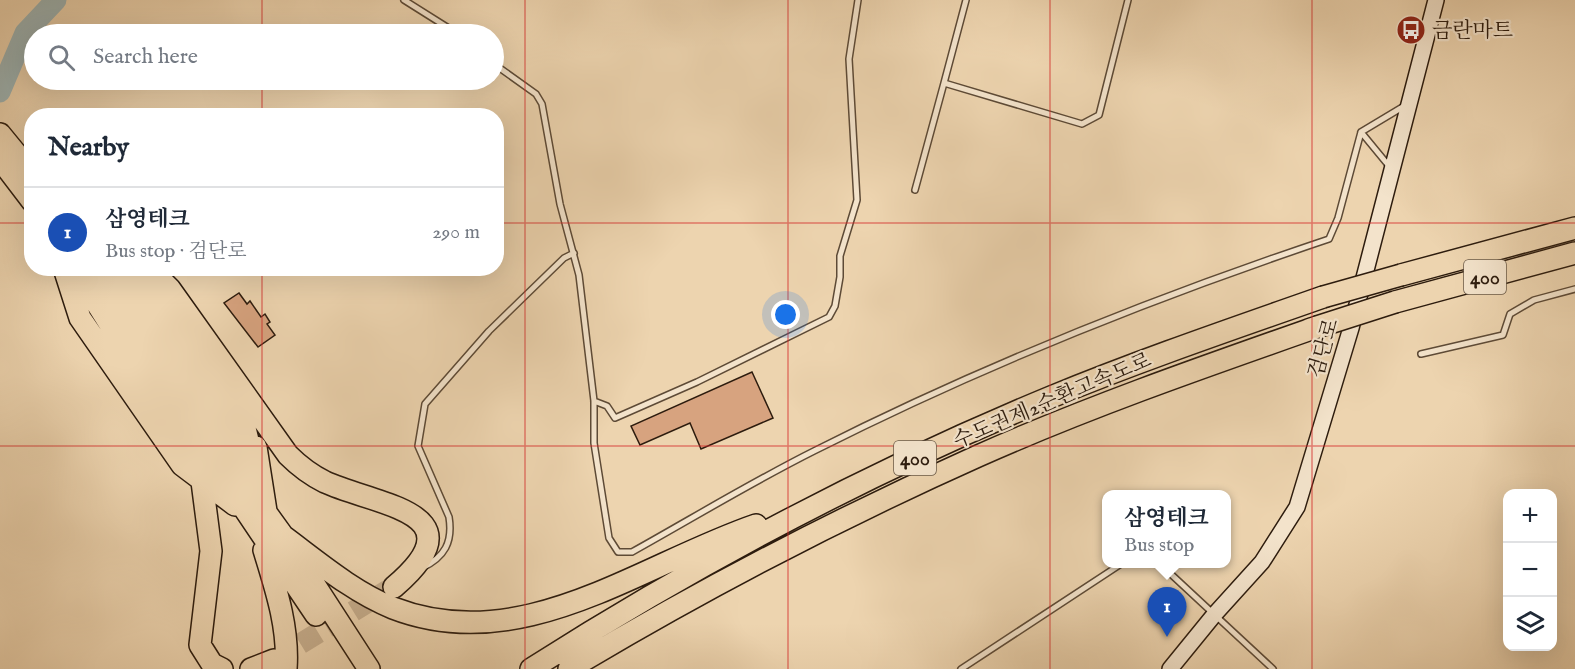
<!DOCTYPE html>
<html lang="en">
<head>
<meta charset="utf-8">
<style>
  :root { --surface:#fff; --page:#f2f2f3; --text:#1f2937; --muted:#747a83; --line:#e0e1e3; --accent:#8f2418 }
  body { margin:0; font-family:"IM FELL English","Noto Serif KR",serif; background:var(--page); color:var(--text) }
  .controls { position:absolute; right:18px; bottom:18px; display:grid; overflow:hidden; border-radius:12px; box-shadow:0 6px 24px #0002 }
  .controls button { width:54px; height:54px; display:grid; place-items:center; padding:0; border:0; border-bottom:2px solid var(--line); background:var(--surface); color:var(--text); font:30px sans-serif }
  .you { position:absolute; left:786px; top:315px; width:21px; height:21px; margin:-15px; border:4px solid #fff; border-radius:50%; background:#1a73e8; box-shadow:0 0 0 9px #1a73e833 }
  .badge { display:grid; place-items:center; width:39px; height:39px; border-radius:50%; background:var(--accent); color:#fff; font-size:20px; font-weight:700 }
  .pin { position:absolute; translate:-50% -50px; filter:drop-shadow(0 2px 3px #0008) }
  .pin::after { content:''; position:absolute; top:32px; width:21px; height:18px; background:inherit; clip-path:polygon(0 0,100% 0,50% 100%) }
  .popup { position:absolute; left:1102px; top:490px; width:129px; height:78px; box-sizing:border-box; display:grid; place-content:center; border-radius:12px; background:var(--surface); filter:drop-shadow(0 2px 4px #0005); font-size:20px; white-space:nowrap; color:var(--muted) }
  .popup b { font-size:22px; color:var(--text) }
  .popup::after { content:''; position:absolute; left:50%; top:100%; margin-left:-12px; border:12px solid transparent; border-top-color:var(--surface) }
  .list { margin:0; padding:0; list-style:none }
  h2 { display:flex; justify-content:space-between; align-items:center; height:78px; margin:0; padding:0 24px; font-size:26px }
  h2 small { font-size:20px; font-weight:400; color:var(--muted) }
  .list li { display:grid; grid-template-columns:39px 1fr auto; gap:18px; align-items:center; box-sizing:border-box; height:90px; padding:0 24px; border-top:2px solid var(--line) }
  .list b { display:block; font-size:22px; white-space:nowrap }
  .list p { margin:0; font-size:20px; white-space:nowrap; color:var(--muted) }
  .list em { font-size:20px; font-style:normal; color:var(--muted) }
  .icon { flex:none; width:33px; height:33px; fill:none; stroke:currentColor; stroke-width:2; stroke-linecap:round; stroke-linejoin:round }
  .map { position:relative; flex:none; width:1575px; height:669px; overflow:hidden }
  .search { position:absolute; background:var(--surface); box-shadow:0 6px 24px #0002; left:24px; top:24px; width:480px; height:66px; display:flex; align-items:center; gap:15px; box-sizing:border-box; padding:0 21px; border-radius:33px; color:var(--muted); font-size:22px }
  .panel { position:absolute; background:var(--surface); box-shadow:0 6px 24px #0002; left:24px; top:108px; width:480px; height:168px; border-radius:24px }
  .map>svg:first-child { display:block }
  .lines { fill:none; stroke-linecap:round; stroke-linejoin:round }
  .river { stroke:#9db5b6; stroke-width:21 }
  .building { fill:#d7a37f; stroke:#2d1c0e; stroke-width:1.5 }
  .motorway-tunnel { stroke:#c7af8f; stroke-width:21; stroke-dasharray:21 10; stroke-linecap:butt }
  .service-casing { stroke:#5d4a36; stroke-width:8 }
  .secondary-casing { stroke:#2d1c0e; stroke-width:18 }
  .motorway-casing { stroke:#2d1c0e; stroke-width:24 }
  .service { stroke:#f3e3cb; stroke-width:5 }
  .secondary { stroke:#f3e3cb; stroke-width:15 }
  .motorway { stroke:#edd4af; stroke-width:21 }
  .motorway-bridge-casing { stroke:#2d1c0e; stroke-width:24; stroke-linecap:butt }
  .motorway-bridge { stroke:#edd4af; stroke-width:21 }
  .grid { fill:none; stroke:#d62828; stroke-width:1.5; stroke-opacity:0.55 }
  .labels { text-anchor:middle; stroke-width:4.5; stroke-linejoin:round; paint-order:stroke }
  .shield { fill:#f3e3cb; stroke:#685847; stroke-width:1.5 }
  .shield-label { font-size:20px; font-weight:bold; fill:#2d1c0e }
  .poi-label { font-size:21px; fill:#2d1c0e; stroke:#f3e3cb; text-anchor:start }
  .street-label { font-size:21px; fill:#2d1c0e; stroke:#f3e3cb }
</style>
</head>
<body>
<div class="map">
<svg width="1575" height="669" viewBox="0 0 1575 669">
  <rect width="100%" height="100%" fill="#edd4af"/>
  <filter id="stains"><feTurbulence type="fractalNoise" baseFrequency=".00333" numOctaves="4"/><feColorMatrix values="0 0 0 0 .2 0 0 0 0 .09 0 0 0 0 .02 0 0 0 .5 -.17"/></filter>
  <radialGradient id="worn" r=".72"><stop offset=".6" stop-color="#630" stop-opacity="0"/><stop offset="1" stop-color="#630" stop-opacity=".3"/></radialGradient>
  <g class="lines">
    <!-- river -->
    <path class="river" d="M0,92L25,33L56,0"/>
  </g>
  <!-- building -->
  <path class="building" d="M239,293L247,304L250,301L261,317L265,314L270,322L267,324L275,335L258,347L224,303Z
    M752,372L773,418L701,449L690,423L640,445L631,426Z"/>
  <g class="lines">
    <!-- motorway-tunnel -->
    <path class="motorway-tunnel" d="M274,660L388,590"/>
    <!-- service casing -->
    <g class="service-casing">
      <path id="service" d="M404,0L458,34
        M966,0L944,83L1082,124L1099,115L1128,0
        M494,64L536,94L542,104L560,204L579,275L594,401V443L609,538L618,552H632C693,518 752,482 814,451C980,367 1153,298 1329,239L1338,218L1361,132
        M1389,166L1361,132L1406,105
        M915,190L944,83
        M1421,354L1503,335L1510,314L1534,300L1575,289
        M594,401L607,406L615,418L697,382L829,317L835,306L840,277V256L857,200L849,59L858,0
        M1160,564L1273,669
        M422,568C445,557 453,542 449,517L418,446L425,404L489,331L564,258L574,253
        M961,669L1121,564"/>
    </g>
    <!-- secondary casing -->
    <g class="secondary-casing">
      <path id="secondary" d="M1170,669L1214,615L1262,562L1297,507L1351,328L1436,0"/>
    </g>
    <!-- motorway casing -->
    <g class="motorway-casing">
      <path id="motorway" d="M0,134L32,173
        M0,159L32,201
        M64,268L80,318L182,465L235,505
        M75,268C121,344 170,419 226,488
        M96,268L185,400L283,536L369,669
        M116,268L231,436L246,470
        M134,268L244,424L253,461
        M149,268L170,289L288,455C299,466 311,475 325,482C378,506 482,512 394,587
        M1401,275L1575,228
        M1395,302L1575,253
        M256,447L266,511
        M201,474L211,551L200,645L212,664L222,669
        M221,474L316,615
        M283,536C318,562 353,592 393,608C522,658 639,565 756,525
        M264,550C276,589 289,628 286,669
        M251,669L274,660
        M531,669C696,564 870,472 1051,397C1141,360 1232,329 1323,297
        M569,669C701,590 837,519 978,456C1088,407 1203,367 1317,327"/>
    </g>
    <!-- service -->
    <use href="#service" class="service"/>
    <!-- secondary -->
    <use href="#secondary" class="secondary"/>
    <!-- motorway -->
    <use href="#motorway" class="motorway"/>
    <!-- motorway-bridge casing -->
    <g class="motorway-bridge-casing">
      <path id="motorway-bridge" d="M1323,297L1401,275
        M1317,327L1395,302"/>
    </g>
    <!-- motorway-bridge -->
    <use href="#motorway-bridge" class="motorway-bridge"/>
  </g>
  <!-- grid -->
  <path class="grid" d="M262,0V34M525,0V669M788,0V669M1050,0V669M1312,0V669M262,80V116M0,223H32M496,223H1575M262,268V669M0,446H1575"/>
  <!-- icons -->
  <defs>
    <g id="bus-disc" transform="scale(1.5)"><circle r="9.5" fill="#8f2418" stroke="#f3e3cb"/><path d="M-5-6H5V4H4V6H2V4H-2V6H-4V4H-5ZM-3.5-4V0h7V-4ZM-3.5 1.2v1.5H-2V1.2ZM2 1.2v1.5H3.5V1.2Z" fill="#fff"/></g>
  </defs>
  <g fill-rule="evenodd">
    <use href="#bus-disc" x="1411" y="30"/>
  </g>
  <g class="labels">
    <!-- shield labels -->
    <g class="shield">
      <rect x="1464" y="260" width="42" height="34" rx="4.5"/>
      <rect x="894" y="441" width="42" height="34" rx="4.5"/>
    </g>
    <g class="shield-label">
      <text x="1485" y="284">400</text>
      <text x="915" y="465">400</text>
    </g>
    <!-- poi labels -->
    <g class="poi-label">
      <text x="1432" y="37">금란마트</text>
    </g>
    <!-- street labels -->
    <g class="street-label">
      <text transform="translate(1323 348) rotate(-74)" y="7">검단로</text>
      <text transform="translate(1052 400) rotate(-23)" y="7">수도권제2순환고속도로</text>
    </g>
  </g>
  <rect width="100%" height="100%" filter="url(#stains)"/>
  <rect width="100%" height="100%" fill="url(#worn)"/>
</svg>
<div class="controls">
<button>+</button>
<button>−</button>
<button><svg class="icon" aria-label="layers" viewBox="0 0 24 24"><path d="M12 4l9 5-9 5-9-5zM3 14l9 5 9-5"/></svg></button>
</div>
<div class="you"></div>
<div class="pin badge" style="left:1167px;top:637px;background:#1a4fb4">1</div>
<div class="popup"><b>삼영테크</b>Bus stop</div>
<div class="search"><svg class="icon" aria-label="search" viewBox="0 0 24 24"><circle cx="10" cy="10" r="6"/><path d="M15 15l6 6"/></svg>Search here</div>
<section class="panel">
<h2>Nearby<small></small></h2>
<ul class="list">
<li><span class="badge" style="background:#1a4fb4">1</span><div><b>삼영테크</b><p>Bus stop · 검단로</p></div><em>290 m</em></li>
</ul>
</section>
</div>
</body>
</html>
